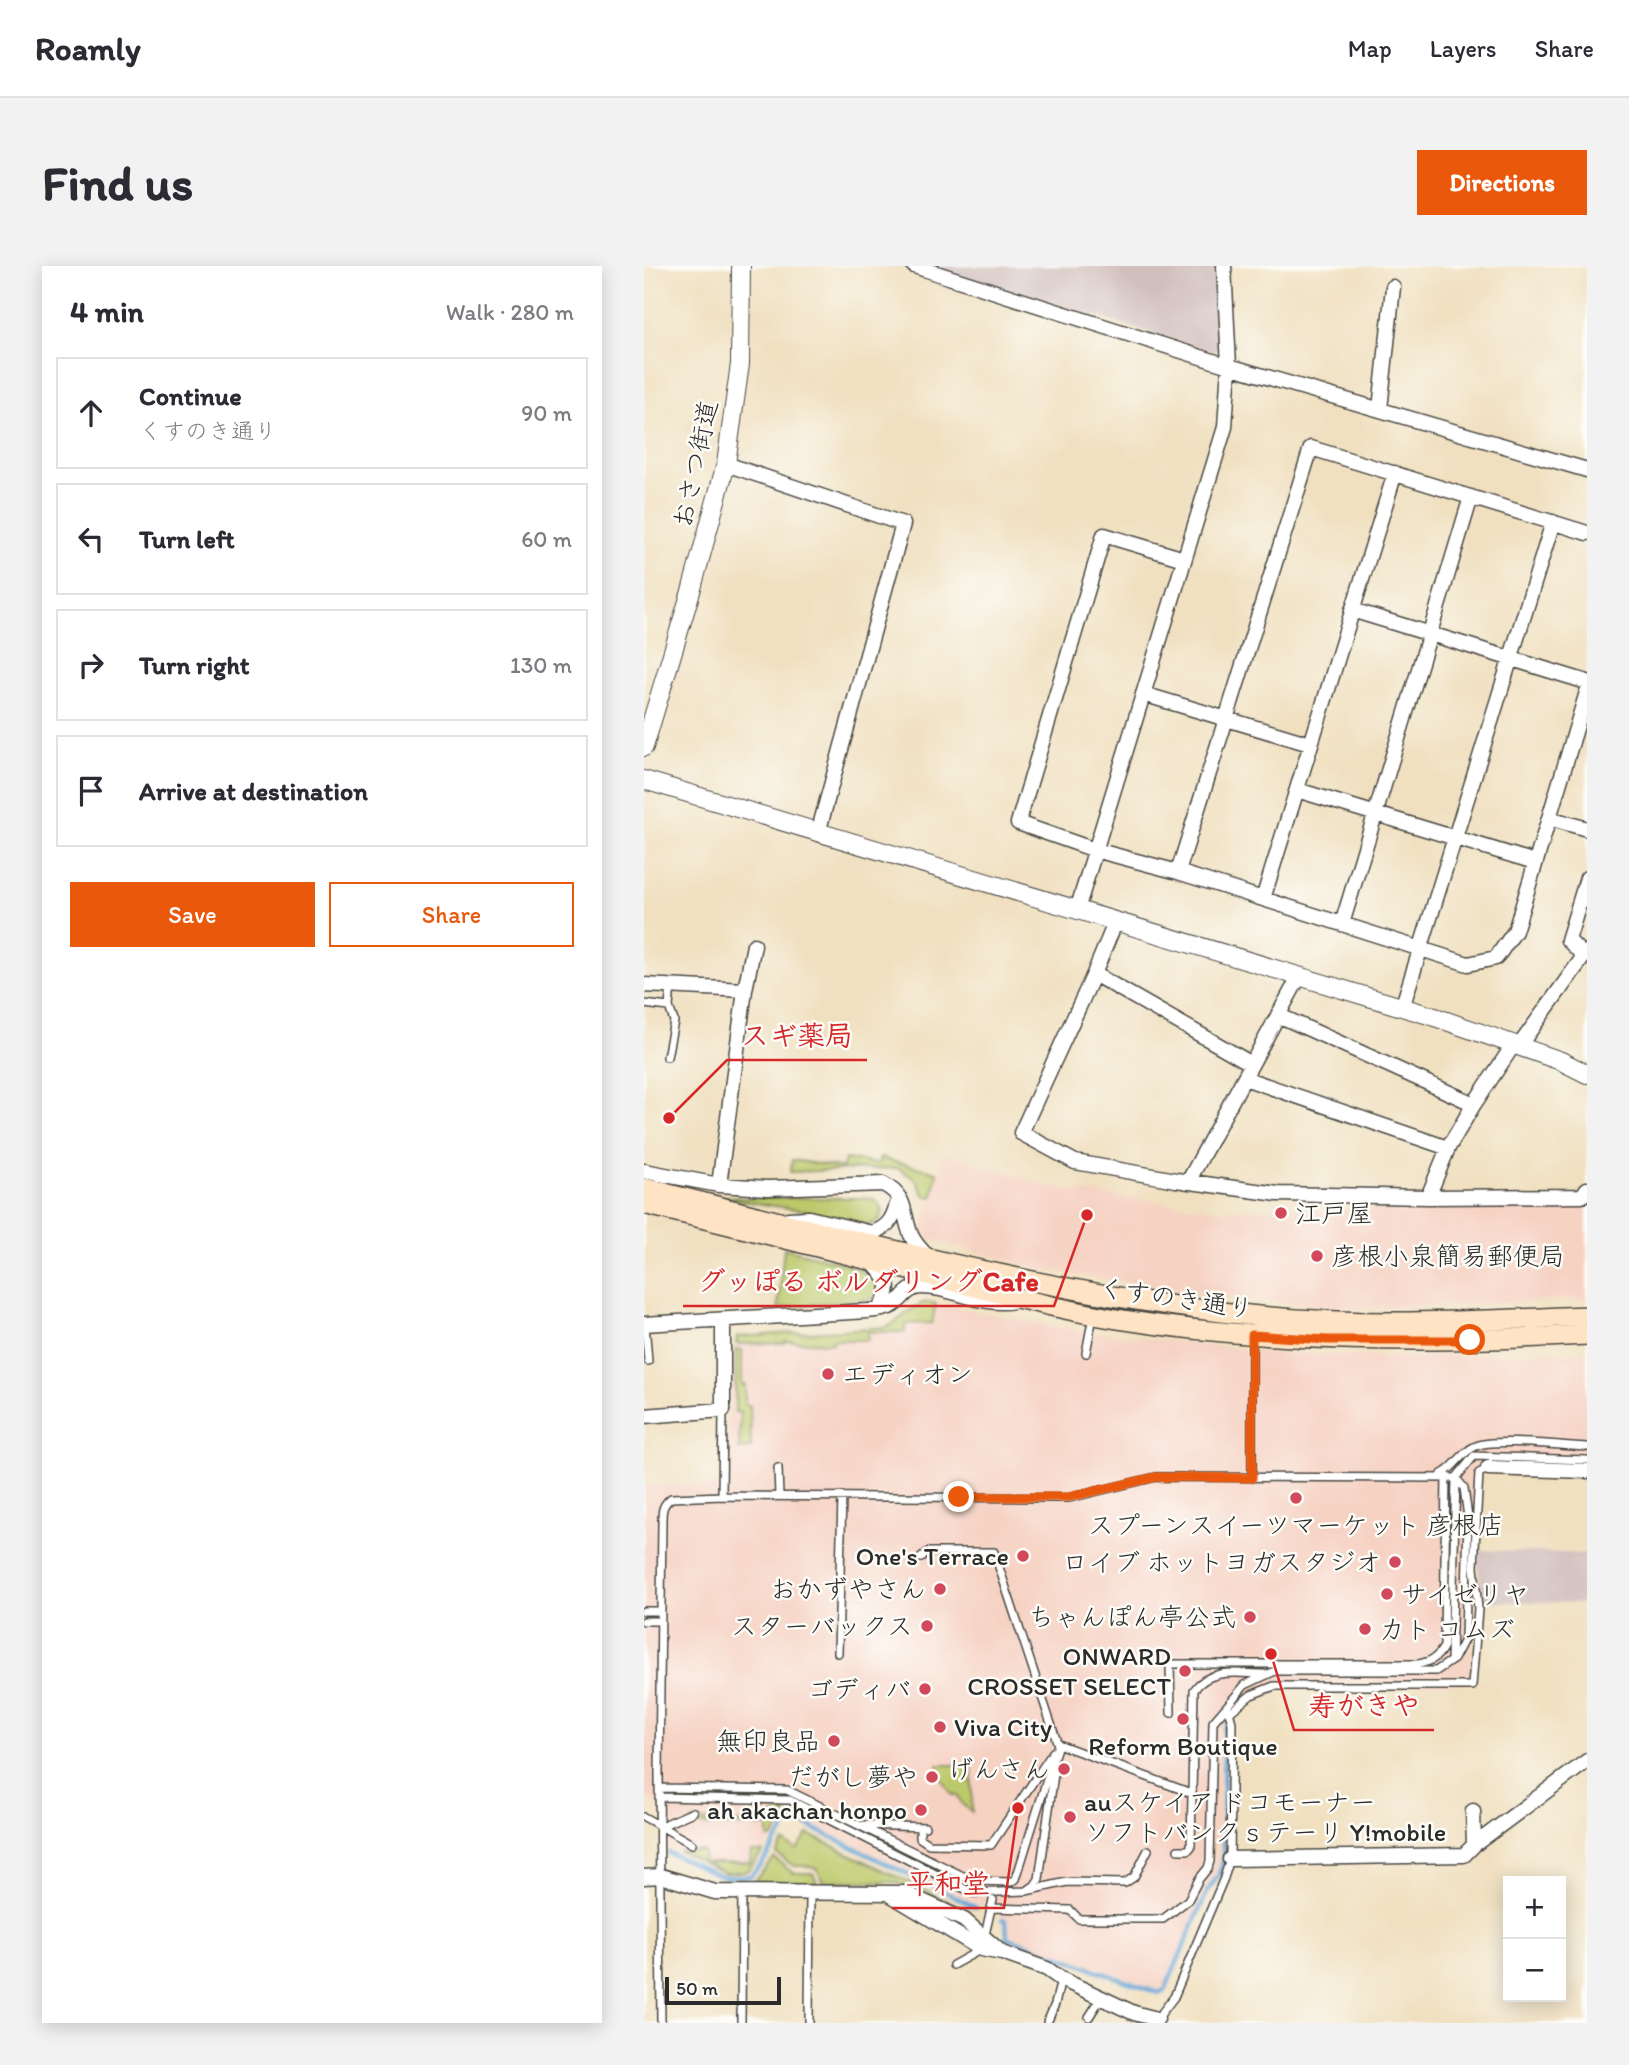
<!DOCTYPE html>
<html lang="en">
<head>
<meta charset="utf-8">
<style>
  :root { --surface:#fff; --page:#f2f2f3; --text:#2b2b33; --muted:#7c7c81; --line:#e1e1e2; --accent:#ea580c }
  body { margin:0; font-family:Itim,"Klee One",sans-serif; background:var(--page); color:var(--text) }
  .controls { position:absolute; right:21px; bottom:21px; display:grid; overflow:hidden; border-radius:0px; box-shadow:0 4px 18px #0003 }
  .controls button { width:63px; height:63px; display:grid; place-items:center; padding:0; border:0; border-bottom:2px solid var(--line); background:var(--surface); color:var(--text); font:35px sans-serif }
  .scale { position:absolute; left:21px; bottom:18px; width:116px; box-sizing:border-box; padding-left:7px; border:4px solid #2b2b2b; border-top:0; font-size:19px; line-height:24px; white-space:nowrap; color:#2b2b2b; -webkit-text-stroke:5px #fdfcf7; paint-order:stroke }
  .stop { position:absolute; width:21px; height:21px; margin:-16px; border:5px solid #ea580c; border-radius:50%; background:#fff }
  .stop.end { background:#ea580c; border-color:#fff; box-shadow:0 2px 7px #0008 }
  .list { margin:0; padding:0; list-style:none }
  h2 { display:flex; justify-content:space-between; align-items:center; height:91px; margin:0; padding:0 28px; font-size:30px }
  h2 small { font-size:23px; font-weight:400; color:var(--muted) }
  .list li { display:grid; grid-template-columns:46px 1fr auto; gap:21px; align-items:center; box-sizing:border-box; height:112px; margin:0 14px 14px; padding:0 14px; border:2px solid var(--line); border-radius:0px }
  .list b { display:block; font-size:26px; white-space:nowrap }
  .list p { margin:0; font-size:23px; white-space:nowrap; color:var(--muted) }
  .list em { font-size:23px; font-style:normal; color:var(--muted) }
  .actions { display:flex; gap:14px; padding:21px 28px }
  .actions a { flex:1; padding:16px 0; border:2px solid var(--accent); border-radius:0px; text-align:center; font-size:24px; color:var(--accent) }
  .actions .main { background:var(--accent); color:#fff }
  .icon { flex:none; width:38px; height:38px; fill:none; stroke:currentColor; stroke-width:2; stroke-linecap:round; stroke-linejoin:round }
  .map { position:relative; flex:none; width:943px; height:1757px; overflow:hidden; border-radius:0px }
  header { display:flex; align-items:center; gap:42px; box-sizing:border-box; height:98px; padding:0 35px; background:var(--surface); border-bottom:2px solid var(--line) }
  header strong { font-size:33px }
  nav { display:flex; gap:38px; margin-inline-start:auto; font-size:24px }
  .intro { display:flex; align-items:center; justify-content:space-between; box-sizing:border-box; height:168px; padding:0 42px }
  h1 { margin:0; font-size:49px }
  .button { padding:18px 32px; border-radius:0px; background:var(--accent); color:#fff; font-size:24px; font-weight:700 }
  main { display:flex; gap:42px; padding:0 42px }
  aside { flex:1; background:var(--surface); border-radius:0px; box-shadow:0 4px 18px #0003 }
  .map>svg:first-child { display:block }
  .built { fill:#f6d2c3 }
  .industrial { fill:#d1bfbd }
  .green { fill:#bcc96b; stroke:#747a4b; stroke-width:2 }
  .lines { fill:none; stroke-linecap:round; stroke-linejoin:round }
  .stream { stroke:#65a3d6; stroke-width:4.5 }
  .service-casing { stroke:#494641; stroke-width:10 }
  .minor-casing { stroke:#494641; stroke-width:17 }
  .tertiary-casing { stroke:#494641; stroke-width:20 }
  .secondary-casing { stroke:#494641; stroke-width:22 }
  .service { stroke:#fff; stroke-width:7 }
  .minor { stroke:#fff; stroke-width:14 }
  .tertiary { stroke:#fff; stroke-width:18 }
  .secondary { stroke:#fee4c5; stroke-width:19 }
  .route { stroke:#ea580c; stroke-width:9 }
  .poi-dot { fill:#d1495b; stroke:#fdfcf7; stroke-width:2.5 }
  .labels { text-anchor:middle; stroke-width:5; stroke-linejoin:round; paint-order:stroke }
  .street-label { font-size:26px; fill:#2b2b2b; stroke:#fdfcf7 }
  .poi-label { font-size:26px; fill:#2b2b2b; stroke:#fdfcf7; text-anchor:end }
  .leader { fill:none; stroke:#d62828; stroke-width:2.5 }
  .callout-dot { fill:#d62828; stroke:#fdfcf7; stroke-width:2.5 }
  .callout-label { font-size:28px; text-anchor:middle; font-weight:bold; fill:#d62828; stroke:#fdfcf7; stroke-width:5; stroke-linejoin:round; paint-order:stroke }
</style>
</head>
<body>
<header>
<strong>Roamly</strong>
<nav><a>Map</a><a>Layers</a><a>Share</a></nav>
</header>
<div class="intro"><h1>Find us</h1><a class="button">Directions</a></div>
<main>
<aside>
<h2>4 min<small>Walk · 280 m</small></h2>
<ul class="list">
<li><svg class="icon" aria-label="ahead" viewBox="0 0 24 24"><path d="M12 20V5M6 11l6-6 6 6"/></svg><div><b>Continue</b><p>くすのき通り</p></div><em>90 m</em></li>
<li><svg class="icon" aria-label="left" viewBox="0 0 24 24"><path d="M17 20v-9H6M10 6l-5 5 5 5"/></svg><div><b>Turn left</b></div><em>60 m</em></li>
<li><svg class="icon" aria-label="right" viewBox="0 0 24 24"><path d="M7 20v-9h11M14 6l5 5-5 5"/></svg><div><b>Turn right</b></div><em>130 m</em></li>
<li><svg class="icon" aria-label="arrive" viewBox="0 0 24 24"><path d="M6 21V4h12l-3 4 3 4H6"/></svg><div><b>Arrive at destination</b></div></li>
</ul>
<div class="actions"><a class="main">Save</a><a>Share</a></div>
</aside>
<div class="map">
<svg width="943" height="1757" viewBox="0 0 943 1757">
  <rect width="100%" height="100%" fill="#fdfcf7"/>
  <filter id="ink" filterUnits="userSpaceOnUse"><feTurbulence type="fractalNoise" baseFrequency=".0143" numOctaves="2"/><feDisplacementMap in="SourceGraphic" scale="14" xChannelSelector="R" yChannelSelector="G"/><feConvolveMatrix kernelMatrix="1 2 1 2 8 2 1 2 1" color-interpolation-filters="sRGB"/></filter>
  <filter id="wash" filterUnits="userSpaceOnUse"><feTurbulence type="fractalNoise" baseFrequency=".00686" numOctaves="4" result="noise"/><feDisplacementMap in="SourceGraphic" scale="28" xChannelSelector="R" yChannelSelector="G"/><feGaussianBlur stdDeviation="1.57" result="paint"/><feColorMatrix in="noise" values="0 0 0 0 0 0 0 0 0 0 0 0 0 0 0 0 0 1.4 0 .05"/><feComposite in="paint" operator="in"/></filter>
  <g filter="url(#wash)">
    <rect width="100%" height="100%" fill="#f0e0c0"/>
    <!-- built -->
    <path class="built" d="M300,888L415,923L576,944L943,940V1033L713,1042L557,1029L401,1004L277,971Z
      M280,1036L428,1064L621,1086L742,1091L943,1086V1197L849,1194L847,1196L836,1195L831,1200L828,1303L831,1344L825,1418L629,1417L591,1445L576,1463L574,1601L571,1609L562,1621L519,1722L514,1724L366,1669L364,1653L171,1560L165,1553L145,1544L136,1556L135,1563L113,1595L103,1605L81,1607L24,1580L27,1546L0,1528V1474L4,1468L0,1465V1219L78,1220L93,1071L243,1061L255,1054L271,1040Z"/>
    <!-- industrial -->
    <path class="industrial" d="M284,0H577V80L570,86Z
      M836,1284L943,1288V1337L838,1335L834,1298Z"/>
    <!-- green -->
    <path class="green" d="M236,892L293,906L289,931L281,930L272,914L254,902L146,906L148,894L199,902L201,893L234,898Z
      M81,930L98,932H225C243,938 242,957 223,959L163,945L80,932Z
      M140,982L203,998L234,1014C238,1023 236,1030 226,1033L134,1042Z
      M284,1036L292,1038L288,1057L262,1058L261,1066H224V1074H188V1077L141,1075L140,1077L92,1078L93,1071L243,1061C259,1054 267,1038 284,1036Z
      M92,1084H98V1119H101V1139H106L107,1182L95,1183L96,1147L91,1146Z
      M294,1499H328V1546L318,1538L314,1530L308,1529L294,1507Z
      M138,1543L143,1546L129,1572H124V1560L46,1559L48,1555C77,1555 115,1564 138,1543Z
      M164,1568L325,1645L320,1649L251,1616L179,1615L173,1603L165,1600H150L132,1588L140,1576L153,1584Z
      M35,1585H59L60,1597H106L107,1586H119L103,1605L81,1607Z
      M130,1592L149,1607H169L173,1616H109Z"/>
    <g class="lines">
      <!-- stream -->
      <path class="stream" d="M25,1587L80,1611L106,1610L118,1597L148,1552L332,1641
        M359,1653L362,1655L363,1671L514,1727L521,1724L564,1624L574,1610L579,1595L580,1463L593,1445L609,1432L634,1423"/>
    </g>
  </g>
  <g filter="url(#ink)">
    <g class="lines">
      <!-- service casing -->
      <g class="service-casing">
        <path id="service" d="M0,738L25,741
          M23,791L30,755L25,741L27,720
          M1,1058L4,1095
          M608,1070V1212
          M442,1087L449,1050
          M134,1202L135,1230
          M798,1208C812,1201 817,1186 832,1180C850,1172 919,1180 943,1181
          M78,1230L79,1144
          M277,1292L284,1286H350L414,1479
          M0,1345H17
          M0,1355H17
          M194,1387L198,1230
          M807,1395L812,1212
          M527,1447L526,1398H774C786,1396 794,1392 800,1380L802,1206
          M585,1447L607,1429L630,1420H828L834,1343L830,1301L835,1207L844,1203
          M414,1478L547,1527
          M15,1522L143,1524L329,1615L367,1616L372,1613L414,1478
          M15,1531L146,1534L329,1627L382,1625L423,1616L481,1617L490,1611L504,1584
          M0,1551L48,1578
          M220,1559L281,1561
          M15,1561L49,1546
          M276,1565V1572L285,1578L347,1579L409,1486
          M534,1584H544L547,1581L550,1424C566,1401 595,1408 619,1408
          M384,1624L391,1619L395,1613L411,1501
          M347,1642L426,1644L435,1653H519L544,1634L555,1613L564,1602L566,1595L569,1456L601,1419L631,1405H792L810,1393L821,1372L824,1251L820,1222L812,1212
          M340,1673L349,1634
          M309,1699L336,1684
          M445,1751L457,1732
          M513,1753L530,1731L580,1612L586,1593L588,1457L585,1445
          M17,1757L15,1507L18,1256C18,1245 18,1239 27,1232L78,1230L425,1232L512,1211L812,1212L830,1190L943,1194
          M97,1757L98,1627
          M165,1757L166,1627
          M403,1757L411,1738L417,1714"/>
      </g>
      <!-- minor casing -->
      <g class="minor-casing">
        <path id="minor" d="M270,0L585,100L943,204
          M736,143L749,21
          M82,198L259,258L174,567
          M540,293L460,269L374,557L451,584L534,606L824,698L852,692L871,665L943,426
          M708,344L943,416
          M499,428L666,478
          M653,524L891,596
          M905,552L943,563
          M534,606L667,182L943,267
          M943,612L924,674L940,690L943,686
          M619,633L751,207
          M433,644L581,161L585,100L580,0
          M471,657L450,708L606,797
          M698,658L827,231
          M450,708L377,867L431,896L532,914L634,928L784,931
          M655,711L600,812L804,882L830,838L870,778
          M0,719L101,724L75,919
          M101,724L110,679
          M758,742L909,256
          M634,749L830,838
          M875,780L940,690
          M804,882L784,931L938,930L943,923
          M0,905L75,919L124,922L239,918C264,931 258,947 267,969C271,978 278,985 284,991
          M544,916L600,812
          M144,953L165,952L228,967C247,961 250,949 255,932
          M226,994C244,1012 251,1021 235,1043
          M0,1058L224,1045C233,1044 244,1043 251,1038C260,1031 264,1021 278,1021C310,1021 337,1041 370,1035
          M0,1150L79,1144V1055
          M844,1202L943,1205
          M830,1579L943,1495
          M586,1593L820,1589L830,1579L829,1545
          M0,1611L17,1610L71,1626L261,1627L320,1654L358,1687
          M247,1629L337,1683L358,1687L403,1703L417,1713L490,1747L513,1753"/>
      </g>
      <!-- tertiary casing -->
      <g class="tertiary-casing">
        <path id="tertiary" d="M0,481L48,322L82,198L96,98L97,0
          M0,514L791,751L917,795L943,808"/>
      </g>
      <!-- secondary casing -->
      <g class="secondary-casing">
        <path id="secondary" d="M0,922C200,971 400,1028 605,1049C717,1061 830,1055 943,1050
          M0,938C86,959 171,980 257,1002C328,1020 400,1041 473,1053C629,1078 786,1077 943,1069"/>
      </g>
      <!-- service -->
      <use href="#service" class="service"/>
      <!-- minor -->
      <use href="#minor" class="minor"/>
      <!-- tertiary -->
      <use href="#tertiary" class="tertiary"/>
      <!-- secondary -->
      <use href="#secondary" class="secondary"/>
    </g>
  </g>
  <g class="lines" filter="url(#ink)">
    <!-- route -->
    <path class="route" d="M315,1231H425L512,1211L608,1212V1069L684,1074H826"/>
  </g>
  <!-- markers -->
  <g class="poi-dot">
    <circle cx="637" cy="947" r="7"/>
    <circle cx="673" cy="990" r="7"/>
    <circle cx="184" cy="1108" r="7"/>
    <circle cx="652" cy="1232" r="7"/>
    <circle cx="379" cy="1290" r="7"/>
    <circle cx="751" cy="1296" r="7"/>
    <circle cx="296" cy="1323" r="7"/>
    <circle cx="743" cy="1328" r="7"/>
    <circle cx="606" cy="1351" r="7"/>
    <circle cx="283" cy="1360" r="7"/>
    <circle cx="721" cy="1363" r="7"/>
    <circle cx="541" cy="1405" r="7"/>
    <circle cx="281" cy="1423" r="7"/>
    <circle cx="539" cy="1453" r="7"/>
    <circle cx="296" cy="1461" r="7"/>
    <circle cx="190" cy="1475" r="7"/>
    <circle cx="420" cy="1503" r="7"/>
    <circle cx="288" cy="1511" r="7"/>
    <circle cx="277" cy="1544" r="7"/>
    <circle cx="426" cy="1551" r="7"/>
  </g>
  <g class="labels">
    <!-- street labels -->
    <g class="street-label">
      <text transform="translate(51 198) rotate(-78)" y="9">おさつ街道</text>
      <text transform="translate(532 1032) rotate(8)" y="9">くすのき通り</text>
    </g>
    <!-- poi labels -->
    <g class="poi-label">
      <text x="651" y="956" text-anchor="start">江戸屋</text>
      <text x="687" y="999" text-anchor="start">彦根小泉簡易郵便局</text>
      <text x="198" y="1117" text-anchor="start">エディオン</text>
      <text x="652" y="1268" text-anchor="middle">スプーンスイーツマーケット 彦根店</text>
      <text x="365" y="1299">One's Terrace</text>
      <text x="737" y="1305">ロイブ ホットヨガスタジオ</text>
      <text x="282" y="1332">おかずやさん</text>
      <text x="757" y="1337" text-anchor="start">サイゼリヤ</text>
      <text x="592" y="1360">ちゃんぽん亭公式</text>
      <text x="269" y="1369">スターバックス</text>
      <text x="735" y="1372" text-anchor="start">カト コムズ</text>
      <text x="527" y="1399">ONWARD<tspan x="527" dy="30">CROSSET SELECT</tspan></text>
      <text x="267" y="1432">ゴディバ</text>
      <text x="310" y="1470" text-anchor="start">Viva City</text>
      <text x="176" y="1484">無印良品</text>
      <text x="539" y="1489" text-anchor="middle">Reform Boutique</text>
      <text x="406" y="1512">げんさん</text>
      <text x="274" y="1520">だがし夢や</text>
      <text x="440" y="1545" text-anchor="start">auスケイア ドコモーナー<tspan x="440" dy="30">ソフトバンクｓテーリ Y!mobile</tspan></text>
      <text x="263" y="1553">ah akachan honpo</text>
    </g>
  </g>
  <!-- callouts -->
  <path class="leader" d="M25 852L83 794H223M443 949L410 1040H39M627 1388L650 1464H790M374 1542L360 1642H248"/>
  <g class="callout-dot">
    <circle cx="25" cy="852" r="7"/>
    <circle cx="443" cy="949" r="7"/>
    <circle cx="627" cy="1388" r="7"/>
    <circle cx="374" cy="1542" r="7"/>
  </g>
  <g class="callout-label">
    <text x="153" y="779">スギ薬局</text>
    <text x="224" y="1025">グッぽる ボルダリングCafe</text>
    <text x="720" y="1449">寿がきや</text>
    <text x="304" y="1627">平和堂</text>
  </g>
</svg>
<div class="controls">
<button>+</button>
<button>−</button>
</div>
<div class="scale">50 m</div>
<div class="stop" style="left:826px;top:1074px"></div>
<div class="stop end" style="left:315px;top:1231px"></div>
</div>
</main>
</body>
</html>
